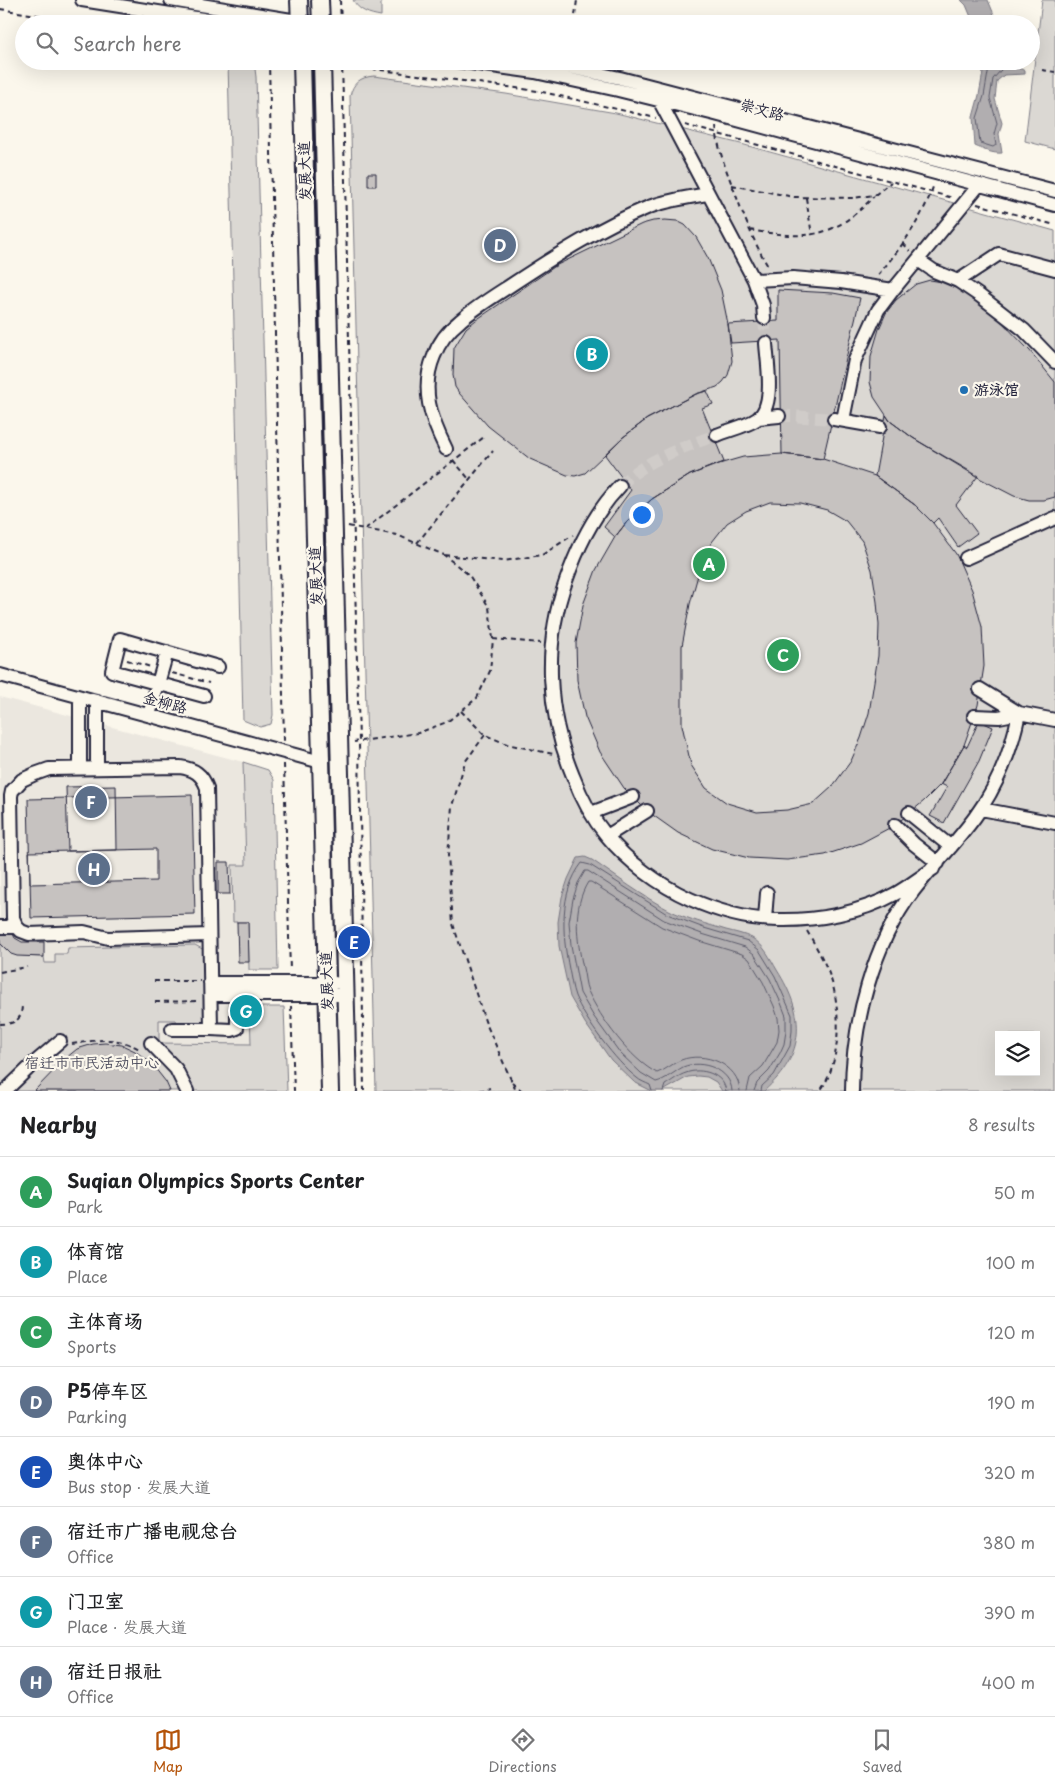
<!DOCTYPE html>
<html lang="en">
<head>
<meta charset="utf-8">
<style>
  :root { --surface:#fff; --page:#f2f2f2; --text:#202124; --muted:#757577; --line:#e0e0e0; --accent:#b45309 }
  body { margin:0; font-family:"Playpen Sans","LXGW WenKai TC",sans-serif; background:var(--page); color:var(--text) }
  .controls { position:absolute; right:15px; bottom:15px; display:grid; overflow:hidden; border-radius:0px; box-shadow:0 5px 20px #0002 }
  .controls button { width:45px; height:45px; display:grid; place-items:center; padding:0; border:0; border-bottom:1px solid var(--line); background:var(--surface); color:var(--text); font:25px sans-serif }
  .you { position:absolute; left:641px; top:514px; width:18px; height:18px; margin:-12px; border:4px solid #fff; border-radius:50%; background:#1a73e8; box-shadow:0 0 0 8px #1a73e833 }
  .badge { display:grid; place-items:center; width:32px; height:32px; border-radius:50%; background:var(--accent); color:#fff; font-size:16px; font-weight:700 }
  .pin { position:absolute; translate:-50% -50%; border:2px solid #fff; box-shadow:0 1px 5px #0006 }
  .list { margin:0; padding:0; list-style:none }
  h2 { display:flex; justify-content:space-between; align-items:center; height:65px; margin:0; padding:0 20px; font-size:21px }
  h2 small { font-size:16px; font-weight:400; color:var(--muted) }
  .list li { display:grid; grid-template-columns:32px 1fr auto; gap:15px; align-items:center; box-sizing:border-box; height:70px; padding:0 20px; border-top:1px solid var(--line) }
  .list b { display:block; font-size:19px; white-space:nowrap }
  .list p { margin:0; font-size:16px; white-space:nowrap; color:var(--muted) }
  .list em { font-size:16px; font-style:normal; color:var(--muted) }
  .icon { flex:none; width:28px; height:28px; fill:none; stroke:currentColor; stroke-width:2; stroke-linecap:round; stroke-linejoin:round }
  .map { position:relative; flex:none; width:1055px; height:1091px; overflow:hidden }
  .search { position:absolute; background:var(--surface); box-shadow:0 5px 20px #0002; left:15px; right:15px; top:15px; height:55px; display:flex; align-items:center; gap:12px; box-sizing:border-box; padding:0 18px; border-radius:28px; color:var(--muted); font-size:19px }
  .sheet { height:625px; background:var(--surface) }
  nav { display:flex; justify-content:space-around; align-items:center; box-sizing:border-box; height:70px; border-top:1px solid var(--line); background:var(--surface); font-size:14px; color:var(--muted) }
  nav a { display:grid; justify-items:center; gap:2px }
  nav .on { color:var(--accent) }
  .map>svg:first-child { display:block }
  .built { fill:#ebe7df }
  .green { fill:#dbd8d3; stroke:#7e7d87; fill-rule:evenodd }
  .water { fill:#b1aeb0; stroke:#787681 }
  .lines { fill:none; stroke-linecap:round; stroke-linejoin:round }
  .shore { stroke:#5b5a6a; stroke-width:1 }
  .building { fill:#c6c2c0; stroke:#22223b; fill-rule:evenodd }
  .minor-tunnel { stroke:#d0ccc9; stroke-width:12; stroke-dasharray:12 6; stroke-linecap:butt }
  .minor-casing { stroke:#22223b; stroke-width:16 }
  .major-casing { stroke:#22223b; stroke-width:20 }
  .path { stroke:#22223b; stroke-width:2; stroke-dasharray:5 4; stroke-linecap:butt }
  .minor { stroke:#fbf7ec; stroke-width:12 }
  .major { stroke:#fbf7ec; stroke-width:16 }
  .poi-dot { fill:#1f6fb2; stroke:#fbf7ec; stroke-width:2 }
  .labels { text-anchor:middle; stroke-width:4.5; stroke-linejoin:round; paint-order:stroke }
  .street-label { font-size:15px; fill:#22223b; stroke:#fbf7ec }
  .poi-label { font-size:15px; font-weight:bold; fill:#22223b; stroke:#fbf7ec; text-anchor:start }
  .park-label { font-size:15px; fill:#505061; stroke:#fbf7ec }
</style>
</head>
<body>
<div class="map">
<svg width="1055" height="1091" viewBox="0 0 1055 1091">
  <rect width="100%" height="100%" fill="#fbf7ec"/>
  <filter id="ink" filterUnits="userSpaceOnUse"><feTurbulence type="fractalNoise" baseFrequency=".02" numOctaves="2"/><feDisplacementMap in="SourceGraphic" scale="10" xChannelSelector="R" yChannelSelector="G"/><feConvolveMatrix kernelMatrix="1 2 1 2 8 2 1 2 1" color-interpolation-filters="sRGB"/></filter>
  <g filter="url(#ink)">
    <!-- built -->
    <path class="built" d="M0,697L243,762L251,1044L0,1041Z"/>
    <!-- green -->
    <path class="green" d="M353,0H381V16C369,14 359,11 353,0Z
      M1042,0H1055V149L1025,141Z
      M228,61H250L255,69L256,77L273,715L271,724L260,727L243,720Z
      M374,76L506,94L616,113L741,144L1055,231V1091H376L350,96C353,83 360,77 374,76ZM999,1035H1036V1072H999Z
      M243,762L268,770L274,780L278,970H249L248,922H233L232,865H246Z
      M0,943C11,958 27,956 44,957L45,963H55V954H67L68,948L195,945L204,950L208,1023L178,1025L176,1020H159V1043L251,1044L250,1007H284L287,1091H0Z"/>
    <!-- water -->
    <path class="water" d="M961,0H988L998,24H974L966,5Z
      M985,61H1004L1006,67H1017L1025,71V74L1004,75L997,81L995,99L1002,123L999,134L1002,153C993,154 984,150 975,146L973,117L979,95Z
      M585,857L592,860C617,877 642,896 669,910C687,919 707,924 726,930C734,932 744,934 752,938C764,945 770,958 777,970C806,1016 806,1054 764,1091H722L716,1082L707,1077L698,1076L688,1077L663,1091H652L634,1082L611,1060L585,1023L570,997L559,946L558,922L562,897L568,879L578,858Z"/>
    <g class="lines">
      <!-- shore -->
      <path class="shore" d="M990,61L984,96L977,118L980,143L993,147L996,145L994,134L997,123L990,98L993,79L1001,70L999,61
        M652,1091L650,1085C646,1083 640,1081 637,1078C616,1062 585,1020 575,996C572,988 571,978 569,969C562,934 559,893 582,863L590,865L667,914L704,928L748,941L759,950L775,976L792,1015V1031L790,1046L774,1075L762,1086L761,1091
        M663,1091L665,1085C672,1081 679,1075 686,1073C701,1067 724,1074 726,1091
        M732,1091C731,1069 701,1059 683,1067C674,1072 665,1080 656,1082L641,1073L620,1053L594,1017L580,993L571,945L569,922L573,899L578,883L585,871H588L664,920L702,934L745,947L754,954L770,979L781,1003L786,1016V1031L784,1044L780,1053L769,1071L757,1083L754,1091
        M740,1091C739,1064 704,1051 681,1060C673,1063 666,1070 657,1073C631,1060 600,1018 588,991C585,984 585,976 583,968C577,940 572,908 588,882H591L662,927L699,941L742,954L749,959L763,982L774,1006L778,1018L779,1030L777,1042L773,1049L763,1066L750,1078L747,1091"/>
    </g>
    <!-- building -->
    <path class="building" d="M368,173H376V186H368Z
      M665,220L677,221L685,225L696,237L708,258L721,290L728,324L732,361L728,375L723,382L717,387L696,394L647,419L622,438L585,473L575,476L567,475L530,459L488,426L459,393L455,387L453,375L454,348L466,328L476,320L557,265L642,224L653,221Z
      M930,280L943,282L960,288L998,318L1030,351L1055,382V497L1044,500H1029L1014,496L981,479L913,438L890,421L874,397L870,382L871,356L879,329L886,313L896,300L916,284Z
      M778,290L833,293L860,298L823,459L782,454L780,340L731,343L728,324L778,321Z
      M707,391L713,404L702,408L724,462L690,475L652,499L626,523L615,537L604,527L631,490L605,455L622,438L647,419L696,394Z
      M886,415L890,421L913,438L978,476L956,505L977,533L958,547L938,518L933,523L915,505L875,476Z
      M782,454L823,459L875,476L915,505L933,523L956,554L972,590L982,627L984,666L978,705L964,745L941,784L924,801L895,825L861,843L825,855L787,860L749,858L712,849L678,833L647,811L624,788L600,752L585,717L577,680L576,643L583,605L596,570L615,537L626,523L652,499L690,475L712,466L743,457ZM770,502L800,503L827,510L846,521L862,541L872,570L877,602L879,625L878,656L869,713L861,738L851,761L832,787L813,804L787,810L757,812L727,803L706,788L691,765L682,725V646L690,604L700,568L712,542L727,523L746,511Z
      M979,721L993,727L979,761L944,823L930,816L947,787L941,784L964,745L967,747Z
      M116,786L117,850L68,851L66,787Z
      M192,795L195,914L31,918L28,799Z
      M156,849V881L30,884L29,852Z
      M218,862H229L230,894H218Z
      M237,922H248L249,962H238Z
      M0,932H12L15,938L22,942H44V957L17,956L11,954L0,943Z
      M242,1005H250V1016H242Z
      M105,1043L122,1045L135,1051L151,1063L166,1082L170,1091H34L66,1058L77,1049L93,1044Z"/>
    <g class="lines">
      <!-- minor-tunnel -->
      <path class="minor-tunnel" d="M764,318L766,343
        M779,416H791L834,419
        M620,486C641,462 688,445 717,435"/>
      <!-- minor casing -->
      <g class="minor-casing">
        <path id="minor" d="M82,0L234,24
          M171,0L316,24
          M457,61L535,72L618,90L715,114L1055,205
          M539,61L620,78L1055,191
          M659,100L754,280L793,278L841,282L893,290L979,185
          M918,260L934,271L958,281L980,296L1024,330L1055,362
          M754,280L763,305L764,318
          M958,281L999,254L1055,269
          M758,418L779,416
          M834,419L880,427
          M843,420L855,360L878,310L893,290
          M717,435C729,430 747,426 757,419C776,406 767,362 766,343
          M446,449C431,419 420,389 434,356C439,342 450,329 461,320C476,307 494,296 511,285C555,256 600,227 649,207C668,200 689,197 708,194
          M620,486C594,513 578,546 566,581C543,645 547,713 573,776C581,797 592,818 606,835C628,862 659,885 690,899C717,911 747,920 778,920C816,921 861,913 895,894C908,887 920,877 933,869
          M966,558L1055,518
          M0,675L321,762
          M980,689L1019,713L1055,720
          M204,696L112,671L120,639L218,667
          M80,697V768
          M97,701V767
          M149,715L167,652
          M974,716L999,717L1019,713
          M981,809L1055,823
          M591,813L633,797
          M909,813L951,847
          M895,825L914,844L938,863
          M607,836L647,811
          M765,919L767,893
          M0,927H17
          M210,983H335
          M211,995H345
          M172,1029H211L207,788C202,774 194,769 180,767L49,769L35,774L22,780L12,791L11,796L13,918L17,927L21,931L29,934L84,932L108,938L209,935
          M211,1029L232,1030L237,1028V995
          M151,1043L176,1069L187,1091
          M5,1091L34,1063L60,1041
          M852,1091C852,1025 873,943 914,890C934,865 956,843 975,817C997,787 1012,749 1019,713"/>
      </g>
      <!-- major casing -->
      <g class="major-casing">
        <path id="major" d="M299,0L300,24
          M320,0L321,24
          M302,61L330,1091
          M322,61L348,1091"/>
      </g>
      <!-- path -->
      <path class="path" d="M340,0L341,24
        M0,9L91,24
        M335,19L365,24
        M574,24L577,0
        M269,61L284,741
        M342,61L359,742L364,1091
        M336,64L538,91L656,118
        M1042,70L1055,72
        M685,125L953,198
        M716,126C718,150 725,167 734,190C744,217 754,243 769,268
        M732,185L794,197L853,198L875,195L891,182
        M806,198L812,235
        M977,204L1055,225
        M749,230C806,239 832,241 874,196
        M903,243L910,251
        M878,275C901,248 923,218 934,184
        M453,460L469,479
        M348,526L397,535L444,555L469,575L489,607L493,639L490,671L477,698L447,722L418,733L354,742
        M365,529L484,437
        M417,543L493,451
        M444,555L503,561L542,555L573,535
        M493,639L541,643
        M127,660L151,667
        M172,673L209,683
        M461,711L485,735L507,744L553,754
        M485,735L465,762L452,806L448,855L453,924L485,1021L516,1091
        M284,764L290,971
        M807,931C817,948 828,967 833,986C841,1017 840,1065 820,1091
        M0,972L27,967
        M154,981H200
        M155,1002L200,1001
        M291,1006L294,1091
        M0,1024C15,1024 21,1021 22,1006
        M72,1044C100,1040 115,1035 141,1050
        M512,1082L522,1091
        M479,1091L490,1088"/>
      <!-- minor -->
      <use href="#minor" class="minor"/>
      <!-- major -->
      <use href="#major" class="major"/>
    </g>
  </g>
  <!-- markers -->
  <circle class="poi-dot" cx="964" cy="390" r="5"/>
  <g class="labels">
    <!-- street labels -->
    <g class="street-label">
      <text transform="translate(762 110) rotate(15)" y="5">崇文路</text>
      <text transform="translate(305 171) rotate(-92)" y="5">发展大道</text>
      <text transform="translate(316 576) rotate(-92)" y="5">发展大道</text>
      <text transform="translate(165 703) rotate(15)" y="5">金柳路</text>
      <text transform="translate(327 981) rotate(-92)" y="5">发展大道</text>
    </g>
    <!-- poi labels -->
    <g class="poi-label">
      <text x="974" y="395">游泳馆</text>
    </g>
    <!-- park labels -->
    <g class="park-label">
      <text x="92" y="1068">宿迁市市民活动中心</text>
    </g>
  </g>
</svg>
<div class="controls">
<button><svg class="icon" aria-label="layers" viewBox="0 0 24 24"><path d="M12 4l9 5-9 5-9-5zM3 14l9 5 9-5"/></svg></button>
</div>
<div class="you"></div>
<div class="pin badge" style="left:709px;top:564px;background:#2e9e5b">A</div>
<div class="pin badge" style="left:592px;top:354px;background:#0f9aa8">B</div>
<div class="pin badge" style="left:783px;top:655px;background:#2e9e5b">C</div>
<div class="pin badge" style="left:500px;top:245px;background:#5c6f8a">D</div>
<div class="pin badge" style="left:354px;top:942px;background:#1a4fb4">E</div>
<div class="pin badge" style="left:91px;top:802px;background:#5c6f8a">F</div>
<div class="pin badge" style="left:246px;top:1011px;background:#0f9aa8">G</div>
<div class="pin badge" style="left:94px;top:869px;background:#5c6f8a">H</div>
<div class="search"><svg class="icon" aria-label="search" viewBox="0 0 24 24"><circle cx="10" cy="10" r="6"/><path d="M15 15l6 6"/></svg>Search here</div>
</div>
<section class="sheet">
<h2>Nearby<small>8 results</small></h2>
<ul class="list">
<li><span class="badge" style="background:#2e9e5b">A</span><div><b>Suqian Olympics Sports Center</b><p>Park</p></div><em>50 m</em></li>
<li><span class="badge" style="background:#0f9aa8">B</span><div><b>体育馆</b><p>Place</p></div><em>100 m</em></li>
<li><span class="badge" style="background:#2e9e5b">C</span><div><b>主体育场</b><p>Sports</p></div><em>120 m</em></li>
<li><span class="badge" style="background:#5c6f8a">D</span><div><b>P5停车区</b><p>Parking</p></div><em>190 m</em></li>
<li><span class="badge" style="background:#1a4fb4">E</span><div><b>奥体中心</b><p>Bus stop · 发展大道</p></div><em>320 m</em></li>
<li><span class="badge" style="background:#5c6f8a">F</span><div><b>宿迁市广播电视总台</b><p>Office</p></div><em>380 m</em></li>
<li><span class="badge" style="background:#0f9aa8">G</span><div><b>门卫室</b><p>Place · 发展大道</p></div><em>390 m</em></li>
<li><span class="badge" style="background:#5c6f8a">H</span><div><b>宿迁日报社</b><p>Office</p></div><em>400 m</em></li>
</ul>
</section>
<nav>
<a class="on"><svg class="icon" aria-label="map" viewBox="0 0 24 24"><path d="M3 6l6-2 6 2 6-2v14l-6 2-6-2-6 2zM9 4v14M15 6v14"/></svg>Map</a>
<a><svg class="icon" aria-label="directions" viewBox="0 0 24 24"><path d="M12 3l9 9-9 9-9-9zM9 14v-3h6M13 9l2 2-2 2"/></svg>Directions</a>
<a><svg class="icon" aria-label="saved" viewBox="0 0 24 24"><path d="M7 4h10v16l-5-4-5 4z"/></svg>Saved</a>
</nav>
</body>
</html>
